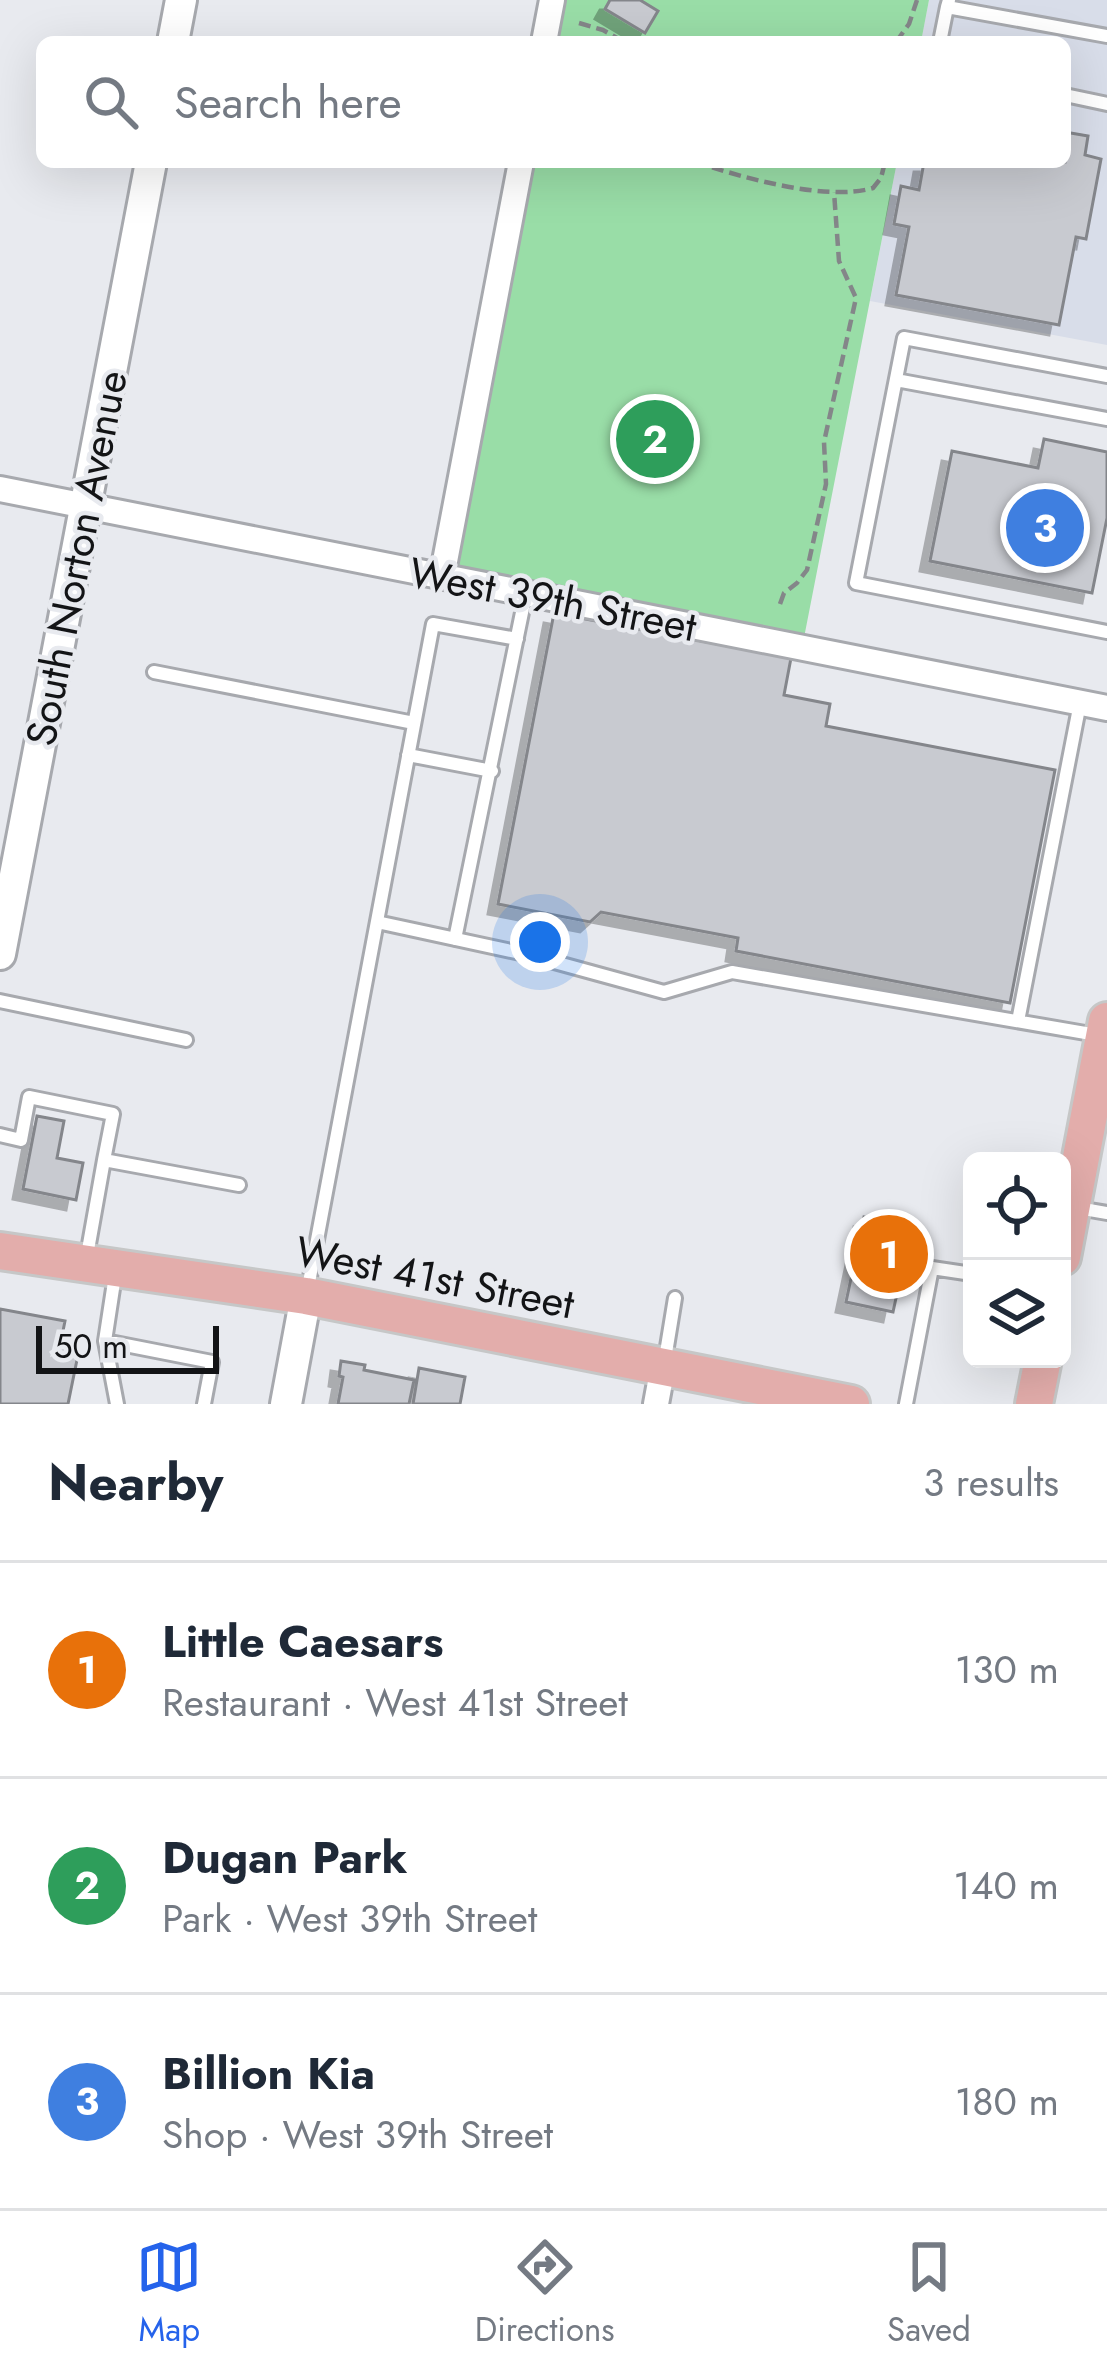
<!DOCTYPE html>
<html lang="en">
<head>
<meta charset="utf-8">
<style>
  :root { --surface:#fff; --page:#f2f2f3; --text:#1f2937; --muted:#747a83; --line:#e0e1e3; --accent:#2563eb }
  body { margin:0; font-family:Jost,sans-serif; background:var(--page); color:var(--text) }
  .controls { position:absolute; right:36px; bottom:36px; display:grid; overflow:hidden; border-radius:18px; box-shadow:0 12px 48px #0002 }
  .controls button { width:108px; height:108px; display:grid; place-items:center; padding:0; border:0; border-bottom:3px solid var(--line); background:var(--surface); color:var(--text); font:60px sans-serif }
  .scale { position:absolute; left:36px; bottom:30px; width:183px; box-sizing:border-box; padding-left:12px; border:6px solid #131416; border-top:0; font-size:33px; line-height:42px; white-space:nowrap; color:#131416; -webkit-text-stroke:9px #e8eaef; paint-order:stroke }
  .you { position:absolute; left:540px; top:942px; width:42px; height:42px; margin:-30px; border:9px solid #fff; border-radius:50%; background:#1a73e8; box-shadow:0 0 0 18px #1a73e833 }
  .badge { display:grid; place-items:center; width:78px; height:78px; border-radius:50%; background:var(--accent); color:#fff; font-size:39px; font-weight:700 }
  .pin { position:absolute; translate:-50% -50%; border:6px solid #fff; box-shadow:0 3px 12px #0006 }
  .list { margin:0; padding:0; list-style:none }
  h2 { display:flex; justify-content:space-between; align-items:center; height:156px; margin:0; padding:0 48px; font-size:51px }
  h2 small { font-size:39px; font-weight:400; color:var(--muted) }
  .list li { display:grid; grid-template-columns:78px 1fr auto; gap:36px; align-items:center; box-sizing:border-box; height:216px; padding:0 48px; border-top:3px solid var(--line) }
  .list b { display:block; font-size:45px; white-space:nowrap }
  .list p { margin:0; font-size:39px; white-space:nowrap; color:var(--muted) }
  .list em { font-size:39px; font-style:normal; color:var(--muted) }
  .icon { flex:none; width:66px; height:66px; fill:none; stroke:currentColor; stroke-width:2; stroke-linecap:round; stroke-linejoin:round }
  .map { position:relative; flex:none; width:1107px; height:1404px; overflow:hidden }
  .search { position:absolute; background:var(--surface); box-shadow:0 12px 48px #0002; left:36px; right:36px; top:36px; height:132px; display:flex; align-items:center; gap:30px; box-sizing:border-box; padding:0 42px; border-radius:18px; color:var(--muted); font-size:45px }
  .sheet { height:804px; background:var(--surface) }
  nav { display:flex; justify-content:space-around; align-items:center; box-sizing:border-box; height:168px; border-top:3px solid var(--line); background:var(--surface); font-size:33px; color:var(--muted) }
  nav a { display:grid; justify-items:center; gap:6px }
  nav .on { color:var(--accent) }
  .map>svg:first-child { display:block }
  .built { fill:#d8dde9 }
  .green { fill:#99dda7 }
  .building { fill:#c8cad0; stroke:#84868b; stroke-width:3; filter:url(#shadow) }
  .lines { fill:none; stroke-linecap:round; stroke-linejoin:round }
  .service-casing { stroke:#a7a9ae; stroke-width:18 }
  .minor-casing { stroke:#a7a9ae; stroke-width:30 }
  .tertiary-casing { stroke:#a7a9ae; stroke-width:36 }
  .primary-casing { stroke:#c6c7c7; stroke-width:42 }
  .path { stroke:#848689; stroke-width:4.5; stroke-dasharray:12 6; stroke-linecap:butt }
  .service { stroke:#fff; stroke-width:12 }
  .minor { stroke:#fff; stroke-width:24 }
  .tertiary { stroke:#fff; stroke-width:30 }
  .primary { stroke:#e3adab; stroke-width:36 }
  .labels { text-anchor:middle; stroke-width:9; stroke-linejoin:round; paint-order:stroke }
  .street-label { font-size:42px; fill:#131416; stroke:#e8eaef }
</style>
</head>
<body>
<div class="map">
<svg width="1107" height="1404" viewBox="0 0 1107 1404">
  <defs>
    <filter id="shadow"><feDropShadow dx="-10" dy="10" stdDeviation="0" flood-color="#0004"/></filter>
  </defs>
  <rect width="100%" height="100%" fill="#e8eaef"/>
  <!-- built -->
  <path class="built" d="M929,0H1107V345L870,301L897,162H1065V42H921Z"/>
  <!-- green -->
  <path class="green" d="M552,0H929L921,42H544Z
    M521,162H897L802,648L442,577Z"/>
  <!-- building -->
  <path class="building" d="M610,0H640L658,11L645,33L605,9Z
    M1065,132L1088,136L1085,155L1101,159L1086,239L1076,237L1059,325L896,295L909,227L894,224L901,186L919,190L924,162H1065Z
    M1044,439L1107,452V518L1092,593L930,561L952,451L1038,468Z
    M554,613L791,658L784,695L830,704L826,726L1055,770L1010,1003L736,951L738,938L601,912L590,922L498,904Z
    M37,1116L64,1121L57,1158L83,1163L76,1200L23,1189Z
    M864,1217L909,1226L905,1245L901,1244L897,1260L904,1261L893,1312L846,1302Z
    M0,1309L65,1321L60,1346L79,1350L68,1404H0Z
    M341,1361L365,1365L364,1370L414,1380L409,1404H338L343,1377L339,1376Z
    M419,1368L465,1377L460,1404H413Z"/>
  <g class="lines">
    <!-- service casing -->
    <g class="service-casing">
      <path id="service" d="M949,0L947,7L1107,36
        M940,42L947,7
        M1065,95L1107,104
        M1107,376L904,338L856,583L1107,632
        M896,380L1107,419
        M154,672L414,723
        M408,755L492,771
        M377,922L525,954L664,992L732,972L1097,1035
        M455,939L526,593
        M0,1001L186,1040
        M1018,1021L1080,703
        M0,1135L21,1140L29,1097L113,1114L104,1160
        M1078,1208L1107,1213
        M86,1261L104,1160L239,1185
        M116,1269L105,1341L212,1362L204,1404
        M307,1293L433,624L517,639
        M105,1341L117,1404
        M664,1365L675,1298
        M906,1404L932,1268L972,1274"/>
    </g>
    <!-- minor casing -->
    <g class="minor-casing">
      <path id="minor" d="M544,42L552,0
        M0,489L1107,708
        M442,577L521,162
        M656,1404L663,1366"/>
    </g>
    <!-- tertiary casing -->
    <g class="tertiary-casing">
      <path id="tertiary" d="M173,42L181,0
        M0,954L151,162
        M286,1404L306,1296"/>
    </g>
    <!-- primary casing -->
    <g class="primary-casing">
      <path id="primary" d="M0,1251L306,1296L851,1404
        M1062,1257L1107,1021
        M1034,1404L1043,1359"/>
    </g>
    <!-- path -->
    <path class="path" d="M579,23L603,30L624,42
      M896,42L909,24L917,0
      M695,162C741,177 826,202 873,188L881,178L885,162
      M780,604L784,593L797,583L807,570L826,484L824,442L856,298L839,261L834,192"/>
    <!-- service -->
    <use href="#service" class="service"/>
    <!-- minor -->
    <use href="#minor" class="minor"/>
    <!-- tertiary -->
    <use href="#tertiary" class="tertiary"/>
    <!-- primary -->
    <use href="#primary" class="primary"/>
  </g>
  <g class="labels">
    <!-- street labels -->
    <g class="street-label">
      <text transform="translate(76 558) rotate(-79)" y="15">South Norton Avenue</text>
      <text transform="translate(553 599) rotate(11)" y="15">West 39th Street</text>
      <text transform="translate(435 1277) rotate(11)" y="15">West 41st Street</text>
    </g>
  </g>
</svg>
<div class="controls">
<button><svg class="icon" aria-label="locate" viewBox="0 0 24 24"><circle cx="12" cy="12" r="6"/><path d="M12 2v4M12 18v4M2 12h4M18 12h4"/></svg></button>
<button><svg class="icon" aria-label="layers" viewBox="0 0 24 24"><path d="M12 4l9 5-9 5-9-5zM3 14l9 5 9-5"/></svg></button>
</div>
<div class="scale">50 m</div>
<div class="you"></div>
<div class="pin badge" style="left:889px;top:1254px;background:#e8710a">1</div>
<div class="pin badge" style="left:655px;top:439px;background:#2e9e5b">2</div>
<div class="pin badge" style="left:1045px;top:528px;background:#3f7fe0">3</div>
<div class="search"><svg class="icon" aria-label="search" viewBox="0 0 24 24"><circle cx="10" cy="10" r="6"/><path d="M15 15l6 6"/></svg>Search here</div>
</div>
<section class="sheet">
<h2>Nearby<small>3 results</small></h2>
<ul class="list">
<li><span class="badge" style="background:#e8710a">1</span><div><b>Little Caesars</b><p>Restaurant · West 41st Street</p></div><em>130 m</em></li>
<li><span class="badge" style="background:#2e9e5b">2</span><div><b>Dugan Park</b><p>Park · West 39th Street</p></div><em>140 m</em></li>
<li><span class="badge" style="background:#3f7fe0">3</span><div><b>Billion Kia</b><p>Shop · West 39th Street</p></div><em>180 m</em></li>
</ul>
</section>
<nav>
<a class="on"><svg class="icon" aria-label="map" viewBox="0 0 24 24"><path d="M3 6l6-2 6 2 6-2v14l-6 2-6-2-6 2zM9 4v14M15 6v14"/></svg>Map</a>
<a><svg class="icon" aria-label="directions" viewBox="0 0 24 24"><path d="M12 3l9 9-9 9-9-9zM9 14v-3h6M13 9l2 2-2 2"/></svg>Directions</a>
<a><svg class="icon" aria-label="saved" viewBox="0 0 24 24"><path d="M7 4h10v16l-5-4-5 4z"/></svg>Saved</a>
</nav>
</body>
</html>
